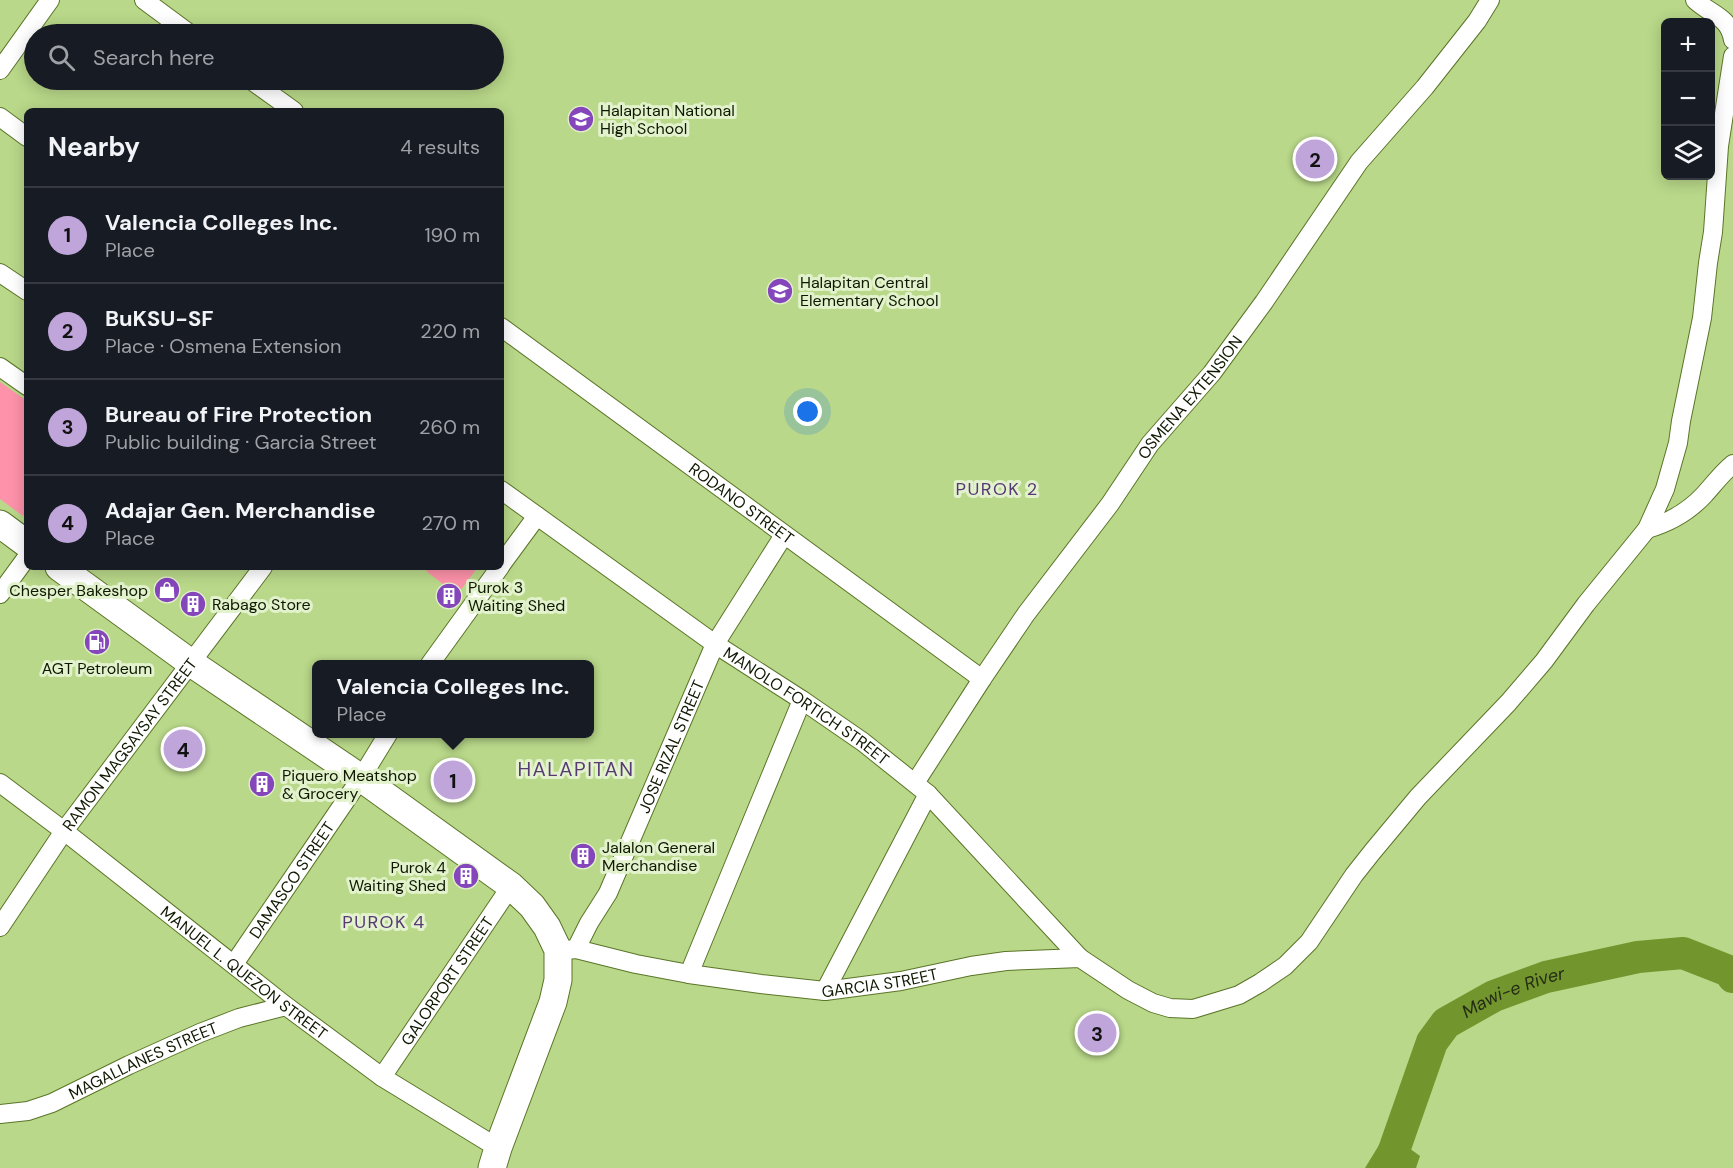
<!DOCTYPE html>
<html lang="en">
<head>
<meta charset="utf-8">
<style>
  :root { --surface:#171b24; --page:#20242c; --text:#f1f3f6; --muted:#9ea1a6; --line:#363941; --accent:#c0a5db }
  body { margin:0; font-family:"DM Sans",sans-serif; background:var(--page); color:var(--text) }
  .controls { position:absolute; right:18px; top:18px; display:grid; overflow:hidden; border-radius:9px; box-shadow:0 3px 15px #0003 }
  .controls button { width:54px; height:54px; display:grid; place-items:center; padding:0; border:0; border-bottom:2px solid var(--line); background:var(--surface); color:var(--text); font:30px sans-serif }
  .you { position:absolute; left:808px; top:412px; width:21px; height:21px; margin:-15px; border:4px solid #fff; border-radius:50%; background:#1a73e8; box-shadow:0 0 0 9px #1a73e833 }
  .badge { display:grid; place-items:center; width:39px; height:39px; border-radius:50%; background:var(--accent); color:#111; font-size:20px; font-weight:700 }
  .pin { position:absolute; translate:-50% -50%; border:3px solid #fff; box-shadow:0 2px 6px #0006 }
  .popup { position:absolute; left:312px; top:660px; width:282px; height:78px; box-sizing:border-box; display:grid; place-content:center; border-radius:9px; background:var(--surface); filter:drop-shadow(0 2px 4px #0005); font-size:20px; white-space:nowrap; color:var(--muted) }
  .popup b { font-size:22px; color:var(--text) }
  .popup::after { content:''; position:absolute; left:50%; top:100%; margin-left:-12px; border:12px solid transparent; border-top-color:var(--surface) }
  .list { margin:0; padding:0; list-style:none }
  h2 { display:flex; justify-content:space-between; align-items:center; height:78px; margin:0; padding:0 24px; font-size:26px }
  h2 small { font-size:20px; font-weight:400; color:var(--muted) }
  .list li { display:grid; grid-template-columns:39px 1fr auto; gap:18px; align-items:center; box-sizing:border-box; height:96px; padding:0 24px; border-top:2px solid var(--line) }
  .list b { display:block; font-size:22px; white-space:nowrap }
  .list p { margin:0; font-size:20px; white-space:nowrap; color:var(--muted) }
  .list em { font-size:20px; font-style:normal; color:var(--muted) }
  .icon { flex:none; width:33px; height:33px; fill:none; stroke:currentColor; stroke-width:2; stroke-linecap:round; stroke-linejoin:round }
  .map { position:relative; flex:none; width:1733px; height:1168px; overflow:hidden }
  .search { position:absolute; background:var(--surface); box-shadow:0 3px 15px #0003; left:24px; top:24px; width:480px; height:66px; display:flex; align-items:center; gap:15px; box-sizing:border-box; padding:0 21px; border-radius:33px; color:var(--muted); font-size:22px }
  .panel { position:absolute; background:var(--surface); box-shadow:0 3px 15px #0003; left:24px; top:108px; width:480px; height:462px; border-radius:9px }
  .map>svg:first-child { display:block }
  .green { fill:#fd92aa }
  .water { fill:#72952d }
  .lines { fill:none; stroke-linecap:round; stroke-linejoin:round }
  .river { stroke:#72952d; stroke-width:32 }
  .minor-casing { stroke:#5b7528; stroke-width:20 }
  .highway-casing { stroke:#5b7528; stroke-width:29 }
  .minor { stroke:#fff; stroke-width:18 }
  .highway { stroke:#fff; stroke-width:27 }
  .labels { text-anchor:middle; stroke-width:6; stroke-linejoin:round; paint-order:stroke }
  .poi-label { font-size:16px; fill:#0e1800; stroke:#e2f2cc; text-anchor:start }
  .street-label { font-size:16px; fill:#0e1800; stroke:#e2f2cc }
  .neighbourhood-label { font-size:18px; letter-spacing:1.5px; fill:#573974; stroke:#e2f2cc }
  .water-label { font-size:18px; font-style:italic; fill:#242c16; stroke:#e2f2cc }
  .quarter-label { font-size:20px; letter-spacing:1.5px; fill:#573974; stroke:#e2f2cc }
</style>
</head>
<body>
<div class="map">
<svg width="1733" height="1168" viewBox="0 0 1733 1168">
  <rect width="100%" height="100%" fill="#b9d889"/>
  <!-- green -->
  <path class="green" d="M0,382L27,401V510L23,516L0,499Z
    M430,567H478L457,595L426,571Z"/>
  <!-- water -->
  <path class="water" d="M1387,1132L1420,1156L1416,1168H1365Z"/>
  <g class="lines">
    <!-- river -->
    <path class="river" id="s1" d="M1391,1168L1392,1156L1432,1042L1446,1023L1494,996L1546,977L1638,957L1683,953L1729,971L1733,977"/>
    <!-- minor casing -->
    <g class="minor-casing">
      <g id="minor">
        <path d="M144,0L190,34"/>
        <path d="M1695,0C1711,15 1729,16 1733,40"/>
        <path d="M0,70L50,0"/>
        <path d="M251,80L294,111"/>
        <path d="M0,117L27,137"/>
        <path d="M0,273L27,291"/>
        <path id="s2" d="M501,327L982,679"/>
        <path d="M0,367L27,386"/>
        <path id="s3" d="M501,490L715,644L802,700L863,742L928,794L1080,958"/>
        <path d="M1647,529C1668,523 1689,511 1704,495C1714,484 1722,473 1733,464"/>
        <path d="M501,565L537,516"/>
        <path d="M0,594L27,557"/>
        <path d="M430,664L500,567"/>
        <path id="s4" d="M0,783L64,831L286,1006L382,1077L498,1148"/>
        <path id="s5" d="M915,783L982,679L1026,614L1110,504L1150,444L1212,373L1264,302L1359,162L1425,87L1477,21L1490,0"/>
        <path id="s6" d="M0,927L64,831L263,567"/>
        <path id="s7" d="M576,949L636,964L689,974L761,984L825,991L901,981L971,966L1006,961L1080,958L1128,990L1153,1003L1170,1008L1193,1009L1239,995L1260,983L1285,966L1309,942L1354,875L1373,851L1418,797L1508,703L1544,661L1586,604L1647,529L1665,489L1678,443L1681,421L1702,318L1708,263L1713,232L1719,146L1733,56"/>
        <path id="s8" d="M566,950L576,949L589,923L608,893L715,644L784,535"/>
        <path id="s9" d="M234,964L361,778L388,734"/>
        <path d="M689,974L802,700"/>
        <path d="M825,991L928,794"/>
        <path id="s10" d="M382,1077L511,886"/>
        <path id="s11" d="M0,1114L28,1111L52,1103L129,1065L200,1033L239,1018L286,1006"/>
      </g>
    </g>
    <!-- highway casing -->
    <g class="highway-casing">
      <path id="highway" d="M0,524L27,544
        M59,567L191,663L361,778L511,886L532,906L547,927L558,950V980L553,1002L498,1148L492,1168"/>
    </g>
    <!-- minor -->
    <use href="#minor" class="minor"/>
    <!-- highway -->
    <use href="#highway" class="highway"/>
  </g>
  <!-- icons -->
  <defs>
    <g id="school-disc" transform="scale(1.35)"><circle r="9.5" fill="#8546bb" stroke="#e2f2cc"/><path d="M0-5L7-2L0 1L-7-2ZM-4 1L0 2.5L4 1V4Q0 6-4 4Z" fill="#fff"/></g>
    <g id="shop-disc" transform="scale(1.35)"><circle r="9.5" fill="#8546bb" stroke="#e2f2cc"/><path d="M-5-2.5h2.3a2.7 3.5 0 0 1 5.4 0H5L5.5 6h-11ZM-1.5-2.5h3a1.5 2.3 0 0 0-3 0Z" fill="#fff"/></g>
    <g id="building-disc" transform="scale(1.35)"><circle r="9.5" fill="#8546bb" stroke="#e2f2cc"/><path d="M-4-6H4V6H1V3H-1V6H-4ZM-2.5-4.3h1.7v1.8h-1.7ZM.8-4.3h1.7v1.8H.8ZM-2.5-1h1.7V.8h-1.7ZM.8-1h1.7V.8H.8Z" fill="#fff"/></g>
    <g id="fuel-disc" transform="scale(1.35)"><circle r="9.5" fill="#8546bb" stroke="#e2f2cc"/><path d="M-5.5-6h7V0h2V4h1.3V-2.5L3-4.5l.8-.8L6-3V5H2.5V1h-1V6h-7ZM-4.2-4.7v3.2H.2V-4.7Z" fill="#fff"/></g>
  </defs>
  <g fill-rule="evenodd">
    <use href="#school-disc" x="581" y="119"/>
    <use href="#school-disc" x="780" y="291"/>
    <use href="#shop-disc" x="167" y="590"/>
    <use href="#building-disc" x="449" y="596"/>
    <use href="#building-disc" x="193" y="604"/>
    <use href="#fuel-disc" x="97" y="642"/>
    <use href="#building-disc" x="262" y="784"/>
    <use href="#building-disc" x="583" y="856"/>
    <use href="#building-disc" x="466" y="876"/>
  </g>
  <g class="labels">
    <!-- poi labels -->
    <g class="poi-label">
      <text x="600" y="116">Halapitan National<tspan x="600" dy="18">High School</tspan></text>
      <text x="800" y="288">Halapitan Central<tspan x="800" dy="18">Elementary School</tspan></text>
      <text x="468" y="593">Purok 3<tspan x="468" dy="18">Waiting Shed</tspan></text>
      <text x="148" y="596" text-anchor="end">Chesper Bakeshop</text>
      <text x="212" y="610">Rabago Store</text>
      <text x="97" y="674" text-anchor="middle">AGT Petroleum</text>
      <text x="282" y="781">Piquero Meatshop<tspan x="282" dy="18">&amp; Grocery</tspan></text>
      <text x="602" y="853">Jalalon General<tspan x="602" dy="18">Merchandise</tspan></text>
      <text x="446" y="873" text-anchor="end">Purok 4<tspan x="446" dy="18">Waiting Shed</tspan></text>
    </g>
    <!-- street labels -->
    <g class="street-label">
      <text dy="6" stroke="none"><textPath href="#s5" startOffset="474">OSMENA EXTENSION</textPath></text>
      <text dy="6" stroke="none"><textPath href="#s2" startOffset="298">RODANO STREET</textPath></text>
      <text dy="6" stroke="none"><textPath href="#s3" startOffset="374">MANOLO FORTICH STREET</textPath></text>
      <text dy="6" stroke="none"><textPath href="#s6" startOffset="224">RAMON MAGSAYSAY STREET</textPath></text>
      <text dy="6" stroke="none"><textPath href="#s8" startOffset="234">JOSE RIZAL STREET</textPath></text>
      <text dy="6" stroke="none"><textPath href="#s9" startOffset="102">DAMASCO STREET</textPath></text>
      <text dy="6" stroke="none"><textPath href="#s4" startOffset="309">MANUEL L. QUEZON STREET</textPath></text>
      <text dy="6" stroke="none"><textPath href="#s7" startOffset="308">GARCIA STREET</textPath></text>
      <text dy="6" stroke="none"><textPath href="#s10" startOffset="116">GALORPORT STREET</textPath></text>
      <text dy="6" stroke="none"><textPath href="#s11" startOffset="154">MAGALLANES STREET</textPath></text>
    </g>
    <!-- neighbourhood labels -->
    <g class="neighbourhood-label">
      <text x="997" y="495">PUROK 2</text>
      <text x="384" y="928">PUROK 4</text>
    </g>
    <!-- water labels -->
    <g class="water-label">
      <text dy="6" stroke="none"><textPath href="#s1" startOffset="231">Mawi-e River</textPath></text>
    </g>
    <!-- quarter labels -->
    <g class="quarter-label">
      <text x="576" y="776">HALAPITAN</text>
    </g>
  </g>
</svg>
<div class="controls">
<button>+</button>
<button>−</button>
<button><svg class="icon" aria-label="layers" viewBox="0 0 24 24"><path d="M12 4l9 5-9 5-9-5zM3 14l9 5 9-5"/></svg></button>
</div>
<div class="you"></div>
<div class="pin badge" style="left:453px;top:780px">1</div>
<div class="popup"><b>Valencia Colleges Inc.</b>Place</div>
<div class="pin badge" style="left:1315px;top:159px">2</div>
<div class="pin badge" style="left:1097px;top:1033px">3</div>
<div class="pin badge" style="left:183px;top:749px">4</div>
<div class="search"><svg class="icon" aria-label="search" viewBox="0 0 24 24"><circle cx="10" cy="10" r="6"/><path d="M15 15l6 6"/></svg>Search here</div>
<section class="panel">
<h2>Nearby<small>4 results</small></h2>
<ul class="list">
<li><span class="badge">1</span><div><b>Valencia Colleges Inc.</b><p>Place</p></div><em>190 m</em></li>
<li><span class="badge">2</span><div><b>BuKSU-SF</b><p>Place · Osmena Extension</p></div><em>220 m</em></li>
<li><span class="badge">3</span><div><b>Bureau of Fire Protection</b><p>Public building · Garcia Street</p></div><em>260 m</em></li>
<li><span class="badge">4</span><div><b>Adajar Gen. Merchandise</b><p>Place</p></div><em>270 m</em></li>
</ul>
</section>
</div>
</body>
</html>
